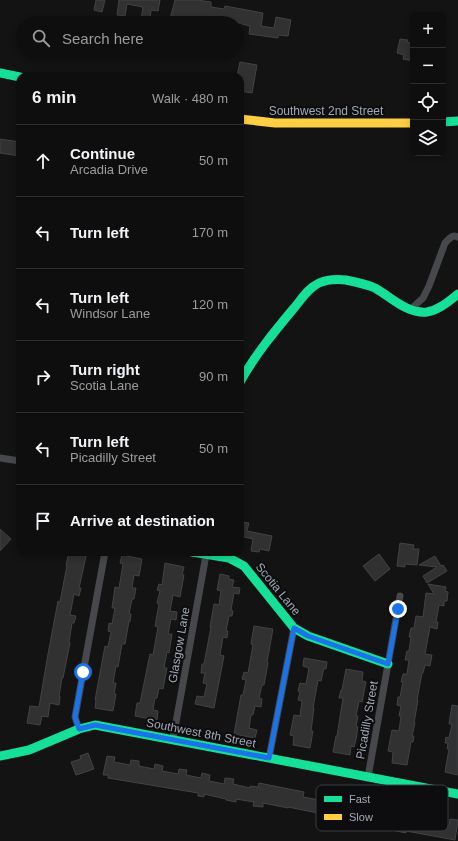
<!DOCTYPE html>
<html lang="en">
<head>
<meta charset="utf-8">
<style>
  :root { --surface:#0e0e0e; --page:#1c1c1c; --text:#f1f3f6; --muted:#9b9c9e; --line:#2e2e2e }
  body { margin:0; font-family:Arial,sans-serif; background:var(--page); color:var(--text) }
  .controls { position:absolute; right:12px; top:12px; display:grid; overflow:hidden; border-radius:8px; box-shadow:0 2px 6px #0003 }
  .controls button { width:36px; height:36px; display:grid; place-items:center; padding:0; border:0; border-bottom:1px solid var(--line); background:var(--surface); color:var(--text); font:20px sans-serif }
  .stop { position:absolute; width:12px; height:12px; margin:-9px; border:3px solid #1a73e8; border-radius:50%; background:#fff }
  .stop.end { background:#1a73e8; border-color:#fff; box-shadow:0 1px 4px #0008 }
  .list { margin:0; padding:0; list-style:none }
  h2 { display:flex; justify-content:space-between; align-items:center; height:52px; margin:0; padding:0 16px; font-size:17px }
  h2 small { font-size:13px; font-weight:400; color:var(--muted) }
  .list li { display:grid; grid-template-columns:26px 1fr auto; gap:12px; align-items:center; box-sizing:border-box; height:72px; padding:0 16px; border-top:1px solid var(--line) }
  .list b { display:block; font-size:15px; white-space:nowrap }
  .list p { margin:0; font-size:13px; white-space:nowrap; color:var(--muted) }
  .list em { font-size:13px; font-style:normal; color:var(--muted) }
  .icon { flex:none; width:22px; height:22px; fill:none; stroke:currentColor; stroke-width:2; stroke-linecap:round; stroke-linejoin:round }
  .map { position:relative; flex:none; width:458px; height:841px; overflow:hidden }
  .search { position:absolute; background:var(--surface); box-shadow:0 2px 6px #0003; left:16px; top:16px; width:228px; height:44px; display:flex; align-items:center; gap:10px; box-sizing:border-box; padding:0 14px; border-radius:22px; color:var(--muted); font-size:15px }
  .panel { position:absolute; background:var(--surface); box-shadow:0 2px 6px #0003; left:16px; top:72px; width:228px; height:484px; border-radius:12px }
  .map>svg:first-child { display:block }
  .building { fill:#313132; stroke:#414347 }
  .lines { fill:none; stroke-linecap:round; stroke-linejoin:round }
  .street { stroke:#47484c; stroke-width:7 }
  .fast { stroke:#16e098; stroke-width:9 }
  .slow { stroke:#ffcf43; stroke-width:9 }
  .route { stroke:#1a73e8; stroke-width:5 }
  .labels { text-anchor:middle; stroke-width:4; stroke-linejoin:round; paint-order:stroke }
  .street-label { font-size:12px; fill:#a2a9b5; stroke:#0d0d0f }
  .key { fill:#0d0d0f; stroke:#3a3c41; stroke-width:1 }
  .key-label { font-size:11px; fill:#a2a9b5 }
</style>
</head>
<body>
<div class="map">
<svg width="458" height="841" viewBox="0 0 458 841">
  <rect width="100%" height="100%" fill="#131313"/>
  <!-- building -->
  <path class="building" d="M96,0H105L102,12L94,10Z
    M119,0H160L158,11L151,10L150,20L141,19L143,8H142L143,7L127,4L125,16L117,15Z
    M175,0H197L211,2V7L224,9L225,6L263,13L261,26L274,28L276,17L291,20L288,36L278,35V38L249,34L250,26L242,24V23H218L219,18L208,17L204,20V23L194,22V21L179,17V20L170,19Z
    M400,39L408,40L407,42L413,44V61L403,59L404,55L397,53Z
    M240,62L257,65L252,93L240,91V76H237Z
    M0,139L20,142V156L0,153Z
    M240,522L249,523L247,531L272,536L269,551L260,549L259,552L251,551L253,539L240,536Z
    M0,529L11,539L0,551Z
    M400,543L414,545L413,549H419L417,565L405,564V567L397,566Z
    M69,552H87L79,588H81L79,596L74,594L70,615L76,616L74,623H72L69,642L70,643L63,678H62L59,696H60L59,705L50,703L48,717L42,716L40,725L27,723L30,706L39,707L48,654L58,601L60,602L67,565H66Z
    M379,554L390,569L375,581L363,566Z
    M122,555L142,559L139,576L134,575L132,588H136L134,599H132L129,614H131L130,622L129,621L125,644H122L118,667L116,666L113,683H116L114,694H116L113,711L95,708L96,700H95L105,646L108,647L111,632L108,631L109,623L112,624L115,608H112L115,587L119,588L123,564L120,563Z
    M435,556L441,566L443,565L447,571L427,583L423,576L437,567L419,565Z
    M165,563L184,567L182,575H184L180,597L173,595L170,611L177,612L176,620L171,619L168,634H172L169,653L167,652L164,668H167L163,689L159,688L157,698H155L153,710L158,711L157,720L135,716L137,703H140L150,654L153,655L158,627L155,626L159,604L157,603L160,591L157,590L159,584L162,585Z
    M220,574L229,576V579L234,580L232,587L240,588L239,594L234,593L231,610L233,611L232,616H229L226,631H228L227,638L223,637L220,655L224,656L214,708L195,704L197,696L204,697L207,684L203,683L205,673H201L202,664H204L211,627H210L214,604L219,605L221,591L217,590Z
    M428,584L446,587L445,591L448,592L447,601H444V606L439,605L436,622H438L437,629L430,627L425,654L432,655L430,666L425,665L423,673H422L417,700H418L414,723H415L412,736H414L413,742H411L407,765L392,763L393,752L388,751L392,730L399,731L401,716H399L401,706L397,705L398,697H400L403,682H401L403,674H407L409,660H405L407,651H409L411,637H409L411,628H414L416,616L423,617L426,593L434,594Z
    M254,626L273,629L267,662L268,663L264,685H262L259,698L262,699L261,707L255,706L253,715H251L249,728L257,730L255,738L234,734L241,695H243L246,680L242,679L244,672L248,673L253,645L251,644Z
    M304,658L327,662L326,669L324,668L321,681L318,680L313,708H314L311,731H313L310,748L293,745L294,736L290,735L294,715L300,716L302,701L298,700L300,692L298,691L300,683L306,684L309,668L303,666Z
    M346,669L363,672L362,681L366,682L362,702L359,701L356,716H358L356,726L358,727L356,739L354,747L351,746L350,755L333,752L336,736H337L343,698H339L341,690H342Z
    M452,705L458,706V775L445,772L449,749H447L448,743H445L446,737L449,738L452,724H449Z
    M88,753L94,769L76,775L71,762L81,759L80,756Z
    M107,756L115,757L114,762L130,765L131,760L139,761V766L154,769L155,764L163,766L162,771L178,774L179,769L187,770L186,775L201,778L202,773L210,775L209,781L224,784L225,778L234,779L233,784L250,788V786L258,787L259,783L304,792L303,797L331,802L332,797L340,799L339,805L354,808L355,802L363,804L362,806L377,809V806L400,810V814L409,816V818L424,820L426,814L434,816L433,823L449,826L450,819L458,820L455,840L406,831V833L396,831L397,827L382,824L381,829L372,828V824L354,821V824L340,822L341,819L318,814V813L288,807V808L263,803V807L253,806L254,802L236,799V802L226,800V799L204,794V797L198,796V793L108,778V775H103Z"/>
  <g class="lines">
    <!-- street -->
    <path class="street" d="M410,310L423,298L429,286L445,243C449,239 452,234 458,237
      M0,458L20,461
      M79,729L75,717L105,552
      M173,739L206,555
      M269,758L294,628
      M368,777L400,596"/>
    <!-- fast -->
    <path class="fast" d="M0,73L20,77
      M443,122L458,121
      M240,382C255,355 274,332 294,308C301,300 308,288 319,283C328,279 337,279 346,280C356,282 366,284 375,288C391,297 407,314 427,312C439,310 449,301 458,294
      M192,552L229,558L244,566L294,628L308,636L388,664
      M0,756L29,750L79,729L95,725L458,794"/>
    <!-- slow -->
    <path class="slow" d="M240,119L275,123H413"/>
  </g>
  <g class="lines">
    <!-- route -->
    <path class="route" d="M83,672L75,717L79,729L95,725L269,758L294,628L308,636L388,664L398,609"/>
  </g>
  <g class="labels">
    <!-- street labels -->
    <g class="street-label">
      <text x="326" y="115">Southwest 2nd Street</text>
      <text transform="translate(278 589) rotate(51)" y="4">Scotia Lane</text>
      <text transform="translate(179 645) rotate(-80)" y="4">Glasgow Lane</text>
      <text transform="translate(367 720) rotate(-80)" y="4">Picadilly Street</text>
      <text transform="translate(201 733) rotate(11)" y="4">Southwest 8th Street</text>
    </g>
  </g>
  <!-- legend -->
  <rect x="316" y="785" width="132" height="46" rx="6" class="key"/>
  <rect x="324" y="796" width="18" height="6" fill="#16e098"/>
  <rect x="324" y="814" width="18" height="6" fill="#ffcf43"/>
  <g class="key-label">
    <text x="349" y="803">Fast</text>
    <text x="349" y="821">Slow</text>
  </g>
</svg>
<div class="controls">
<button>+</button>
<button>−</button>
<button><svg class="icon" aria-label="locate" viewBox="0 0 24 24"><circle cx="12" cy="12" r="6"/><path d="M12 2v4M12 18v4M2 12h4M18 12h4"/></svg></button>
<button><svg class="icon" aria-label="layers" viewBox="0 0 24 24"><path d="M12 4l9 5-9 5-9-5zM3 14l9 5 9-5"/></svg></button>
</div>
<div class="stop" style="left:83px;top:672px"></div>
<div class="stop end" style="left:398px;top:609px"></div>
<div class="search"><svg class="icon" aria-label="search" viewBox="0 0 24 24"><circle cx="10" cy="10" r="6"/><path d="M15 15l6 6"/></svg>Search here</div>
<section class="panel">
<h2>6 min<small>Walk · 480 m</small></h2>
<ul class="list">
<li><svg class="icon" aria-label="ahead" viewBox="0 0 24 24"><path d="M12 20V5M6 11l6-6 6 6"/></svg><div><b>Continue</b><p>Arcadia Drive</p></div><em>50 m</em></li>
<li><svg class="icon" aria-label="left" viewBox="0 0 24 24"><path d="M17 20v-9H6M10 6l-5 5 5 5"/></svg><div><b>Turn left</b></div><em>170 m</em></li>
<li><svg class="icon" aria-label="left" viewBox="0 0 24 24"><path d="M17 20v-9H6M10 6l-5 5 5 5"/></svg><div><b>Turn left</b><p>Windsor Lane</p></div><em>120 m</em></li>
<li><svg class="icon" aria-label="right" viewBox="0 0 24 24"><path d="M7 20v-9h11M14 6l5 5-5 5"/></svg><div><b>Turn right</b><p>Scotia Lane</p></div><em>90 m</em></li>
<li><svg class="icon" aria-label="left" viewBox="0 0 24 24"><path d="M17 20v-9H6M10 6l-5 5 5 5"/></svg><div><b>Turn left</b><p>Picadilly Street</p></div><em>50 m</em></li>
<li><svg class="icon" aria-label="arrive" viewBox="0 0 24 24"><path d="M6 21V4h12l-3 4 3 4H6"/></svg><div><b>Arrive at destination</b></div></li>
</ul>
</section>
</div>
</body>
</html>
